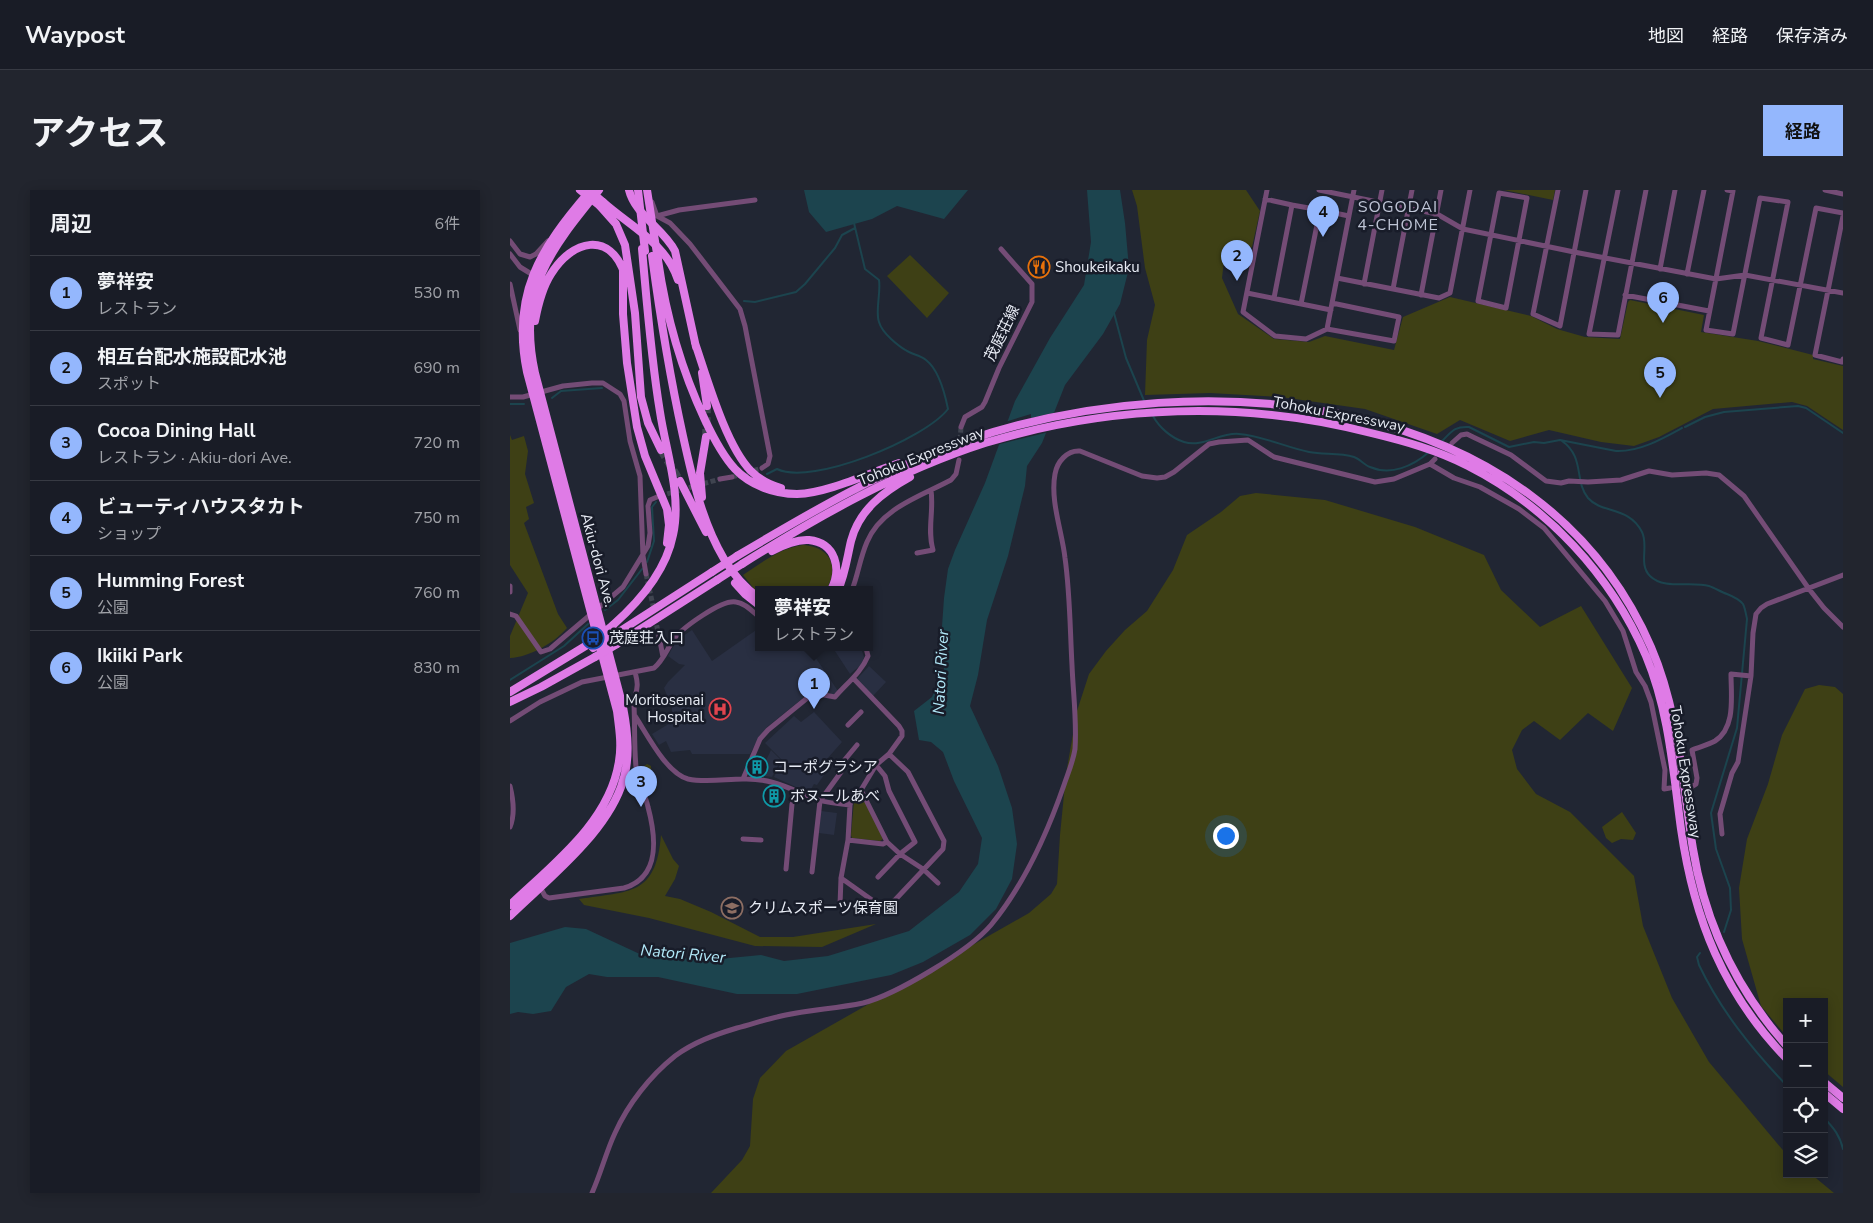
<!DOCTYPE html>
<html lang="ja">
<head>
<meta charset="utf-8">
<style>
  :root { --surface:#191c26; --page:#22252e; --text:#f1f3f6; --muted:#9fa1a7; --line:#373a43; --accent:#94b7fd }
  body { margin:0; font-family:"Nunito Sans","Noto Sans JP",sans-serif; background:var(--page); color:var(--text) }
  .controls { position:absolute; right:15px; bottom:15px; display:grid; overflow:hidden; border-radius:0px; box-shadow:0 2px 12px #0003 }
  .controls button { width:45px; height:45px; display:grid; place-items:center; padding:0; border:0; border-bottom:1px solid var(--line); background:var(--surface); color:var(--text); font:25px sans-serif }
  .you { position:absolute; left:715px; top:645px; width:18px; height:18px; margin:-12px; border:4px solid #fff; border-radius:50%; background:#1a73e8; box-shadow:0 0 0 8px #1a73e833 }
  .badge { display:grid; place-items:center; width:32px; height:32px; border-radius:50%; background:var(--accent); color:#111; font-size:16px; font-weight:700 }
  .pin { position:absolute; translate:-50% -41px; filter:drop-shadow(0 1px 2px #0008) }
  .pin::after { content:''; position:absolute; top:26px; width:18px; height:15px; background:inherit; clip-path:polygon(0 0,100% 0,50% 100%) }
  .popup { position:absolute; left:245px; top:396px; width:118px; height:65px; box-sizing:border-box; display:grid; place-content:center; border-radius:0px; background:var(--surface); filter:drop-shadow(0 1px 4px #0005); font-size:16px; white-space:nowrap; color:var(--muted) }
  .popup b { font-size:19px; color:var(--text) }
  .popup::after { content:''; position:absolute; left:50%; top:100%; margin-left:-10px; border:10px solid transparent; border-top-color:var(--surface) }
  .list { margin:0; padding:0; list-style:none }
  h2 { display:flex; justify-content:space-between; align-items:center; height:65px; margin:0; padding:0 20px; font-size:21px }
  h2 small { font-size:16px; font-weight:400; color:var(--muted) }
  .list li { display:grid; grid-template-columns:32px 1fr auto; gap:15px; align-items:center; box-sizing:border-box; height:75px; padding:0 20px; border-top:1px solid var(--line) }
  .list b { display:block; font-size:19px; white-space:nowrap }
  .list p { margin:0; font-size:16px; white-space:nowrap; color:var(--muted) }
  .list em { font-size:16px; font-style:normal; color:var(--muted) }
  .icon { flex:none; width:28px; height:28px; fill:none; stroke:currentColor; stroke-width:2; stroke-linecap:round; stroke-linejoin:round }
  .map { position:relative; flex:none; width:1333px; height:1003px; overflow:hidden; border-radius:0px }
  header { display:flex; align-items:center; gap:30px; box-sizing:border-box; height:70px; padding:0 25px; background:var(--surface); border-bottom:1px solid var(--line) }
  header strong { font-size:24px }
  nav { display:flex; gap:28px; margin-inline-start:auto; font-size:18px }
  .intro { display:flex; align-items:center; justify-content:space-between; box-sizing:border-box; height:120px; padding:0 30px }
  h1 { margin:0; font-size:35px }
  .button { padding:12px 22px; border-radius:0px; background:var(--accent); color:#111; font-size:18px; font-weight:700 }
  main { display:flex; gap:30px; padding:0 30px }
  aside { flex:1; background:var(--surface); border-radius:0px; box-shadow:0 2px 12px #0003 }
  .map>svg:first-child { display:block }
  .built { fill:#292f42 }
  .green { fill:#3e4015 }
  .water { fill:#1c444e }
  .pier { fill:#212633 }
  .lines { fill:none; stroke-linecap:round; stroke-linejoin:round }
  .stream { stroke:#1c444e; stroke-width:2 }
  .minor-tunnel { stroke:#3f4450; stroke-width:5; stroke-dasharray:5 2.5; stroke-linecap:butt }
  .highway-tunnel { stroke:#3f4450; stroke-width:8; stroke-dasharray:8 4; stroke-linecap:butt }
  .minor { stroke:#744c76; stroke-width:5 }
  .highway { stroke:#df7be6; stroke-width:8 }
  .highway-bridge { stroke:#df7be6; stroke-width:8 }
  .labels { text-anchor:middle; stroke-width:5; stroke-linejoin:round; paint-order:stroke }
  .poi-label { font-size:15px; fill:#e7ebf4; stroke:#181c29; text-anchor:start }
  .street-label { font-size:15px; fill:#e7ebf4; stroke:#181c29 }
  .neighbourhood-label { font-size:16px; letter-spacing:1px; fill:#bec4d5; stroke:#181c29 }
  .water-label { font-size:16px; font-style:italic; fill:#b1e8f8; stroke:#181c29 }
</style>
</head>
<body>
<header>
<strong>Waypost</strong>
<nav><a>地図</a><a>経路</a><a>保存済み</a></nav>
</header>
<div class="intro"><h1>アクセス</h1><a class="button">経路</a></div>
<main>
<aside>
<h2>周辺<small>6件</small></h2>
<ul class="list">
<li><span class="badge">1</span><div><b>夢祥安</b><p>レストラン</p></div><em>530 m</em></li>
<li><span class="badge">2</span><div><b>相互台配水施設配水池</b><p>スポット</p></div><em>690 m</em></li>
<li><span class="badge">3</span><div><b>Cocoa Dining Hall</b><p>レストラン · Akiu-dori Ave.</p></div><em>720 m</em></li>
<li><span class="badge">4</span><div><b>ビューティハウスタカト</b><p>ショップ</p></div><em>750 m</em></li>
<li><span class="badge">5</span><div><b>Humming Forest</b><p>公園</p></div><em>760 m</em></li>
<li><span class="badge">6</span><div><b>Ikiiki Park</b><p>公園</p></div><em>830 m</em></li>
</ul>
</aside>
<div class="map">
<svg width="1333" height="1003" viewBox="0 0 1333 1003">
  <rect width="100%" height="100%" fill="#212633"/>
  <!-- built -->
  <path class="built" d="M249,438V458H299L328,501L322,506L310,501L298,504L257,537L247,551L240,564H182L180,560L161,562L156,551L149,555L142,544L162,532V518L154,498L158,492L175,475L169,474L158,466L167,450L182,440L202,471Z
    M323,458H351L354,467L352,474L340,484Z
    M359,476L376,492L363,506L346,490Z
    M304,522L332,552L316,570L321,575L307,595L304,594L299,603L264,587L272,570L255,553L284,526L291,532Z
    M261,560L271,570L262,587L249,585Z
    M311,621L327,623L324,645L309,643Z"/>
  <!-- green -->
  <path class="green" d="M622,0H736L750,21L742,57L714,71L712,88L728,124L764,149L799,152L815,146L884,160L893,127L940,107L1021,126L1047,139L1075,147L1110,149L1118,112L1120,110L1194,125L1191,142L1248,151L1303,165V169L1333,176V240L1297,216L1282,212L1203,219L1149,247L1124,256L1091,252L1039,240L1000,251L950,230L927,244L855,219L771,207L700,203L635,205L637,150L645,115L635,78L627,16Z
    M994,0H1045L1043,10Z
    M400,65L439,103L417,128L377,86Z
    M0,245L2,250L14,246L18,261L15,284L24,313L16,317L19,329L14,333L48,424L57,438C44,453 20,467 0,468V446L18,403L0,375Z
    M746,303L815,310L905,337L974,365L991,400L1030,437L1071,416L1122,498L1103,541L1078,523L1050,550L1024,531L1012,540L1002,560L1007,579L1026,604L1060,622L1124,686L1133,736L1162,808L1199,872L1277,965V984H1301L1324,1003H201L232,970L240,956L243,909L250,888L276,861L519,723L541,704L547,694L550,645L556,584L567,521L579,484L596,461L615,440L637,421L663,380L677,345L711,322L730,306Z
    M293,355C320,357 330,376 316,400H249V405L233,385C251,373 270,358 293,355Z
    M1309,495L1325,497L1333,504V897L1314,881V812H1277V847L1251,816L1232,749L1229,698L1237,649L1258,594L1272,545L1295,499Z
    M137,574L141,576L142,592L145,595L146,600L139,604L133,590V577Z
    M348,607H352L371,644L373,649L370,651L342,648L341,645L344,611Z
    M1112,622L1126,643L1123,650L1111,649L1102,653L1096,648L1092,637Z
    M151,645L163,669L169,676L165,689L155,706L170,709L201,722L250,747H283L366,734L312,757L245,756L139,728L74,715L69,709C120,701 146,706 151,645Z"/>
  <!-- water -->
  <path class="water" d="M294,0H458L434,29L387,16L362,29L316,42L299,22Z
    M577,0H610L615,33L619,78L610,114L593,144L555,195L532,253L517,276L515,296L498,366L477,430L468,485L460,516L488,576L502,618L507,654L502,689L486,719L460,745L413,772L381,785L287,804H227L148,787H97L79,784L56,797L41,821L23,824L8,822L0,824V753L55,737L76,739L134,766L199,770L251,765L274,771L318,766L399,741L449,702L468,674L472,648L444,591L433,562L421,552L409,550L404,521L422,507L434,479L431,451L434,408L438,379L445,360L475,293L505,211L540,148L574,95L581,52Z"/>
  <!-- pier -->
  <path class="pier" d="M547,222L539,242L486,255L495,232L521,224V228Z"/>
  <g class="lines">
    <!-- stream -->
    <path class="stream" d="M234,111L245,112L286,102L295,94L325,58L332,45L345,38
      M604,123L616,168L635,213
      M42,208L51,201L92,198
      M0,214H14
      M643,226C649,237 661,248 674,252C693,258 710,242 729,244C753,246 775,257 799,262C814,265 829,262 844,267C850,269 854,275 860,277C881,286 903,276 919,262
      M1175,237L1195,227L1214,222L1288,216L1296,218L1333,243
      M1052,251C1075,267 1064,291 1078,308C1092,324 1119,316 1132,342C1139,356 1128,374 1140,386C1154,400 1181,391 1199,396C1205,398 1211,402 1217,404C1222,406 1229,409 1233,414C1235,418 1236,424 1237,429L1227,538L1201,623L1206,659L1220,698L1221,720L1214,742
      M930,253C941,243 943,236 959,237L999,257L1024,252L1034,253L1050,250L1106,261C1129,262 1152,249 1172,238
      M257,284L267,279C302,296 415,249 438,219C435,204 429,180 416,170C411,166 405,165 399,162C389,157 372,143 369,132C365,121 371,104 369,90L355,79L344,33
      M137,372L144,351L142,317L146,312
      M95,420L108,410L132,379
      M0,490L54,456L78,434
      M1190,763L1187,767L1189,775C1211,821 1242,859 1277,896
      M1314,928C1324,938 1330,946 1333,959"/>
    <!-- minor-tunnel -->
    <path class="minor-tunnel" d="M449,265L451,237
      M222,287L252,278
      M150,306L210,289
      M136,384L144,420
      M145,428L149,446"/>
    <!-- highway-tunnel -->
    <path class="highway-tunnel" d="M196,247L197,216
      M151,260L170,291"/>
    <!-- minor -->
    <path class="minor" d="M757,0L733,122L765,146L796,149L817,139L884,151L889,127L822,113
      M809,0L927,24L953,39L1064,62L1206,89L1235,85L1333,103
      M1048,0L1023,124L1050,136L1076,0
      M1108,0L1079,144L1108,145L1136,0
      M1217,0L1223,1L1196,140L1223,144L1250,8L1278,12L1251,148L1278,155L1306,18L1333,23
      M1315,0L1333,4
      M989,3L1017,8L996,118L968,111Z
      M755,9L782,15
      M142,12L147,26L160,33L180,54L230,119L235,136L260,266L258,274L252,278
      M810,20L839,26
      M147,26L169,20L245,10
      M1333,26L1305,165L1332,172L1333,169
      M0,51L10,64L20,67L26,64L38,51
      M0,64L10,77L23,85L24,88
      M1150,79L1165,0
      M1177,84L1194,0
      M827,88L929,108L940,103L960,0
      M0,94L10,140
      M854,94L872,0
      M883,99L902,0
      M737,103L821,120
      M911,105L931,0
      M1115,105L1199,121
      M764,108L782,15L810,20L791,114
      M817,139L844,0
      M0,207H13L53,196L82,193H93L110,204L114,211L120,251L130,286L133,366L136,384
      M451,237L455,227L472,217L475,212L489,178L522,112V94L491,59
      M942,253L951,245L957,244L963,247L1001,265L1036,291L1051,293L1059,291L1078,292L1111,290L1139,281L1162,285L1196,283L1209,285L1234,306L1299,399L1314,418L1333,437
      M920,274L944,288L970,297L1009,319L1034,338L1095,411L1113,441L1126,482L1135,496L1141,512L1155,580L1154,599L1160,598
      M210,289L222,287
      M407,363L423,360C417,340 424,321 421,300
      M342,400C348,385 350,368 357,352C371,318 411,306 441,290L446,284L449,270
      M0,402V396
      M0,424L6,426L31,462L40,459L47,453L113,397L138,356L140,343L138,316L140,310L147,307
      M149,446L153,467
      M125,526C137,544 156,583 178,589C195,593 216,589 233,589L250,549L258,540L301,505L309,504L325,507C336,494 351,483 358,466L356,458
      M0,531L30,512L72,492L144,478C153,471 157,459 164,449C172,438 212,409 226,412C235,413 242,421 249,427
      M338,535L351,522
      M366,575L375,586L379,601L405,652L390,664L368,687
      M233,589C264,588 281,600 309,610C318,613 329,614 340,615
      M0,596C3,608 5,625 0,637
      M1181,597L1186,594L1187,588L1182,560C1189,557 1198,555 1205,551C1226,538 1221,506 1221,484L1241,486L1243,443L1246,424L1251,418L1257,414L1333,385
      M351,600L377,652L390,664L413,679L428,693
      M1212,644L1210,624L1222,583L1228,572L1241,486
      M233,649L251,650
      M338,650L373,654L377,652
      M276,679L282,614L288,602
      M302,682L310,611L334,578L332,573L347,555
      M331,688L369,715L384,711L433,659L434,651L398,582L379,564
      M30,697L35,706L39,708L114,698C151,687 146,647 138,617C135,603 127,591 126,577C124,557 125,536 124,515C123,508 127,503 127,497C128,492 126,486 125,482
      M330,715L331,688L338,650L340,615L342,609L351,600L366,575L379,564L392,546V541L389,536L343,488
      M82,1003C91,983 96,962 105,943C118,914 140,886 165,866C184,852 204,845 227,838C240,835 253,830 267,827C295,820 324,819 353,813C385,805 459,761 481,735C514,695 537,644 554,595C558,583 563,572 565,559C567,531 563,502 562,475C560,439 560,403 555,368C552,341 540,311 545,284C547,272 557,260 570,261L632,286L647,288L655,287L664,282L699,254L709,252L738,250L764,267L865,292L884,289L920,274L925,269"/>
    <!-- highway -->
    <path class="highway" d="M119,0C125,25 154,39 165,61L186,157
      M93,12C121,37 156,53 168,90
      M90,16L106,34L115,55L125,123L131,207L138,233L151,260
      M142,66C150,126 160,187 173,246C182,287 192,332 214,369C223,384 234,397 249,408
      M148,70C156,126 171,179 195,230C203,247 212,265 225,279C240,295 264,304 287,304C318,303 359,283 389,273
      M113,81V124L117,173L127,237L135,266L157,319L159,335L157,353
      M25,131C28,115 32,98 41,84C62,50 100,40 115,85
      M185,153C197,188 216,256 241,281C249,289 260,295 271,298
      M192,183L197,216
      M170,291L196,342
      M192,307L190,283L196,247
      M262,361C273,355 286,349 299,350C326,353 332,379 321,400
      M227,366C301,322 376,278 458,250C693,171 1030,200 1141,457C1169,522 1172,591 1183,659C1195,733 1227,800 1277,856
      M232,374C309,326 388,281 475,253C600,215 735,210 861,243C894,251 927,260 958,276C1037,316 1101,385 1136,466C1159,521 1163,580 1171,639C1184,729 1213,803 1277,869
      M225,393L235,404L249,415
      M328,400C335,385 337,368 341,351C349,320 373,302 400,287
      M103,435C130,411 156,381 163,345C172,305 156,262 150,222C141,168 137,114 132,59
      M104,445L202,382
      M107,454L207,390
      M0,502L82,452
      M0,512L31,497L85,467
      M0,715C42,675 100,632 109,571C112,554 109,537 107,521L17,182C1,104 30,59 79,2
      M0,726C37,690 93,646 111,597C121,571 118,543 113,517L25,183C7,101 40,60 89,0
      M1314,892L1333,908
      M1314,903L1333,919"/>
    <!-- highway-bridge -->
    <path class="highway-bridge" d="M70,0L90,16
      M79,0L93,12
      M128,0L135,61
      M137,0L148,70
      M202,382L227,366
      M207,390L232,374
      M82,452L103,435
      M83,458L104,445
      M85,467L107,454"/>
  </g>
  <!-- icons -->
  <defs>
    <g id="restaurant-ring" transform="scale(1.125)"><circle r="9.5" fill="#181c29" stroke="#e8710a" stroke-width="1.5"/><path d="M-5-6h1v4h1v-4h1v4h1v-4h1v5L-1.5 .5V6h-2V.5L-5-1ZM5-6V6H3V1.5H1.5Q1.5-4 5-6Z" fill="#e8710a"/></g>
    <g id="bus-ring" transform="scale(1.125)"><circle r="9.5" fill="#181c29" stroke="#1a4fb4" stroke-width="1.5"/><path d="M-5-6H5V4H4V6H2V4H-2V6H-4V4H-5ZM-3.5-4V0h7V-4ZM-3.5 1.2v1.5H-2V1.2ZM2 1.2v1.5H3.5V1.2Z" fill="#1a4fb4"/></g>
    <g id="hospital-ring" transform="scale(1.125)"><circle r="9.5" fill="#181c29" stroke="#e0444e" stroke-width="1.5"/><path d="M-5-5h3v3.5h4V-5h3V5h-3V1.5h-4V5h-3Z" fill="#e0444e"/></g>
    <g id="building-ring" transform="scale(1.125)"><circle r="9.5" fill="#181c29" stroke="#0f9aa8" stroke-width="1.5"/><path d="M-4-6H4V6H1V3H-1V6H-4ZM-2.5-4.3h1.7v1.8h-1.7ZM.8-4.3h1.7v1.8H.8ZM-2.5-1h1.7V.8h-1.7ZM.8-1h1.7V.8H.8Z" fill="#0f9aa8"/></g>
    <g id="school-ring" transform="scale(1.125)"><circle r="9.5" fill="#181c29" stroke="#8d6e63" stroke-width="1.5"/><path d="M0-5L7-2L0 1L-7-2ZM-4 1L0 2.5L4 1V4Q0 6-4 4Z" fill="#8d6e63"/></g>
  </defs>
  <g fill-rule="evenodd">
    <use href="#restaurant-ring" x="529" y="77"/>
    <use href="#bus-ring" x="83" y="448"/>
    <use href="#hospital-ring" x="210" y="519"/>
    <use href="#building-ring" x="247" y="577"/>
    <use href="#building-ring" x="264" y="606"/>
    <use href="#school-ring" x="222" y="718"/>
  </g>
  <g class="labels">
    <!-- poi labels -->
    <g class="poi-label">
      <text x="545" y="82">Shoukeikaku</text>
      <text x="99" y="453">茂庭荘入口</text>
      <text x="194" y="515" text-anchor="end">Moritosenai<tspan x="194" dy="17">Hospital</tspan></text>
      <text x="263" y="582">コーポグラシア</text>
      <text x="280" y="611">ボヌールあべ</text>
      <text x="238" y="723">クリムスポーツ保育園</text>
    </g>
    <!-- street labels -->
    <g class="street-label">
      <text transform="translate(492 143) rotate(-64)" y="5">茂庭荘線</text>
      <text transform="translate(829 224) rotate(11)" y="5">Tohoku Expressway</text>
      <text transform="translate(411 266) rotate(-22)" y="5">Tohoku Expressway</text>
      <text transform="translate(88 370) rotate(75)" y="5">Akiu-dori Ave.</text>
      <text transform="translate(1176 582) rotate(81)" y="5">Tohoku Expressway</text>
    </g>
    <!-- neighbourhood labels -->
    <g class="neighbourhood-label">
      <text x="888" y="22">SOGODAI<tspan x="888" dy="18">4-CHOME</tspan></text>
    </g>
    <!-- water labels -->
    <g class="water-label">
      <text transform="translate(430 482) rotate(-87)" y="6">Natori River</text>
      <text transform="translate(173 763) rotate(5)" y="6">Natori River</text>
    </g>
  </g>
</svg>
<div class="controls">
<button>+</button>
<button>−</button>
<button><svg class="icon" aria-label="locate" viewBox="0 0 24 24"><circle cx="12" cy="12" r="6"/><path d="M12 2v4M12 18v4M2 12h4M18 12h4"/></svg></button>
<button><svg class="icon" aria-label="layers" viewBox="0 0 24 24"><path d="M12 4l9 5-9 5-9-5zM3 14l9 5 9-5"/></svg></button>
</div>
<div class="you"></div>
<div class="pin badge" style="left:304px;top:519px">1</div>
<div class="popup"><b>夢祥安</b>レストラン</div>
<div class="pin badge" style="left:727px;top:91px">2</div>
<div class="pin badge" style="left:131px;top:617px">3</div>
<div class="pin badge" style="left:813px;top:47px">4</div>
<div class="pin badge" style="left:1150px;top:208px">5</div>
<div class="pin badge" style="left:1153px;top:133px">6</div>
</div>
</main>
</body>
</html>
